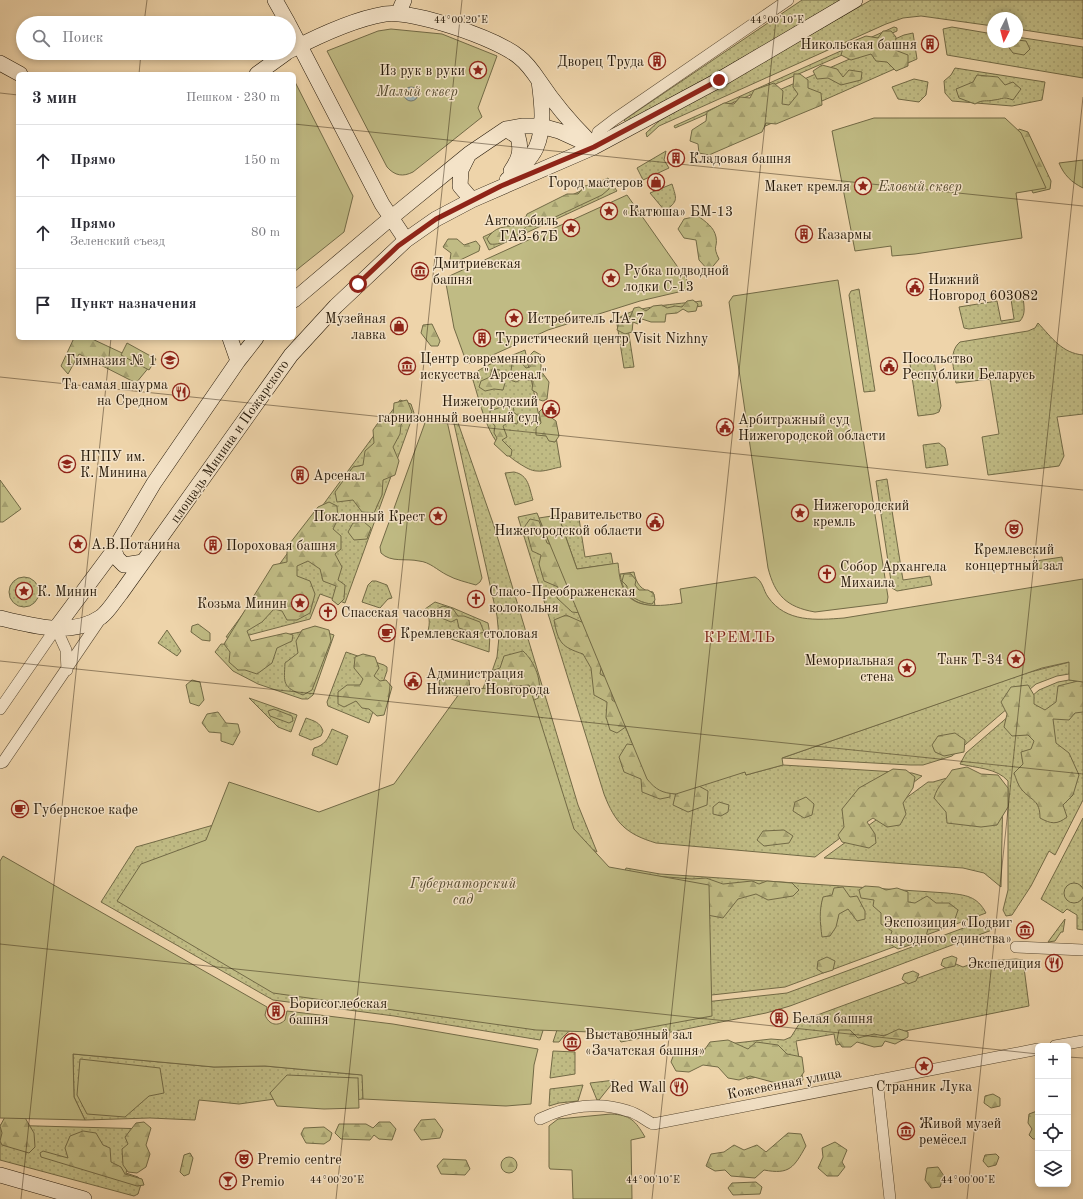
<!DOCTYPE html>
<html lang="ru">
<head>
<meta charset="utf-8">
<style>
  :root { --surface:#fff; --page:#f2f2f3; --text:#2b2b33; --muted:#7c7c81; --line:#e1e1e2 }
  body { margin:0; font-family:"Old Standard TT",serif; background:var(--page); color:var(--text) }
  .controls { position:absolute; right:12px; bottom:12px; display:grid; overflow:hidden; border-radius:6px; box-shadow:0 2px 6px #0003 }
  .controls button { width:36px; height:36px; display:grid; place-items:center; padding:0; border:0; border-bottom:1px solid var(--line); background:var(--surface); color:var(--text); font:20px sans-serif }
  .compass { position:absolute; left:987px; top:12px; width:36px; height:36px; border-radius:50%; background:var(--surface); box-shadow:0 2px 6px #0003; rotate:186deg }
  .stop { position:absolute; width:12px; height:12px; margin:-9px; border:3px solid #8f2418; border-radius:50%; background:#fff }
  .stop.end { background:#8f2418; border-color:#fff; box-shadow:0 1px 4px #0008 }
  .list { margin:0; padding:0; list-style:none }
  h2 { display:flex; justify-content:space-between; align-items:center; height:52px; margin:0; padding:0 16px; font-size:17px }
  h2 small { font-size:13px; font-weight:400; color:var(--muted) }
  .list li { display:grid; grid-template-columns:26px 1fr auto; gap:12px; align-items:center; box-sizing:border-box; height:72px; padding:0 16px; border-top:1px solid var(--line) }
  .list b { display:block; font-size:15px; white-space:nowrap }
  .list p { margin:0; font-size:13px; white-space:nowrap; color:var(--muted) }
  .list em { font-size:13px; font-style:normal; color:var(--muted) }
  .icon { flex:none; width:22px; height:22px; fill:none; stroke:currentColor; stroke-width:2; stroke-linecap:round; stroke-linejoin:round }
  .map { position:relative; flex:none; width:1083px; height:1199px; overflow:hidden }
  .search { position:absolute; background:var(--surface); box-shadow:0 2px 6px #0003; left:16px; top:16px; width:280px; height:44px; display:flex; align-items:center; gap:10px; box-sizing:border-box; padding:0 14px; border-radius:22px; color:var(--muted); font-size:15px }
  .panel { position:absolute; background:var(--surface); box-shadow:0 2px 6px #0003; left:16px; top:72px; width:280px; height:268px; border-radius:6px }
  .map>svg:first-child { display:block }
  .grass { fill:url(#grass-dots); stroke:#726a46 }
  .forest { fill:url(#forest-firs); stroke:#726a46 }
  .park { fill:#c0bb84; stroke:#726a46 }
  .water { fill:url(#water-waves); stroke:#6f7670 }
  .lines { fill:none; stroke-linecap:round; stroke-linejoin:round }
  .street-casing { stroke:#574730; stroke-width:12 }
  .secondary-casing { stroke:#251808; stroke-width:16 }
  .street { stroke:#f4e3c8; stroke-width:11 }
  .secondary { stroke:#f4e3c8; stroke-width:15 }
  .route { stroke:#8f2418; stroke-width:5 }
  .ticks { fill:none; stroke:#251808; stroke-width:1; stroke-opacity:0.45 }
  .labels { text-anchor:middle; stroke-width:3; stroke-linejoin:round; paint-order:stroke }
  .poi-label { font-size:14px; fill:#251808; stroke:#f4e3c8; text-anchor:start }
  .park-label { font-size:14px; font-style:italic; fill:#54492d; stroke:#f4e3c8 }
  .street-label { font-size:14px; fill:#251808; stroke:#f4e3c8 }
  .neighbourhood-label { font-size:15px; letter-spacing:1px; fill:#7a1f14; stroke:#f4e3c8 }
  .ticks-label { font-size:10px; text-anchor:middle; fill:#251808; stroke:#f4e3c8; stroke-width:3; stroke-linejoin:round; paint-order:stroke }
</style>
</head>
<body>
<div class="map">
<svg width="1083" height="1199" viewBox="0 0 1083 1199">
  <defs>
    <pattern id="grass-dots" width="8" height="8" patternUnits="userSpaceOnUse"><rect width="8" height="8" fill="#c0bb84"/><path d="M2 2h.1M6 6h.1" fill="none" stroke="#a5a070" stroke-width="1.8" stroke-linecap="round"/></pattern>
    <pattern id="forest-firs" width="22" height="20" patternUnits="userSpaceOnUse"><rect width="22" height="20" fill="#c0bb84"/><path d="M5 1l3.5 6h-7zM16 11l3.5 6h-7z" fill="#a5a070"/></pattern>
    <pattern id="water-waves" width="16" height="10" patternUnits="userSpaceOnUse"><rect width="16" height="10" fill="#a0b5b5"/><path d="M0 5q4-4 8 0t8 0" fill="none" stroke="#8a9b9a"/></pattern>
  </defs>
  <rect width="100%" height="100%" fill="#eed4aa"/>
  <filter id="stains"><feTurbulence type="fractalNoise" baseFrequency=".005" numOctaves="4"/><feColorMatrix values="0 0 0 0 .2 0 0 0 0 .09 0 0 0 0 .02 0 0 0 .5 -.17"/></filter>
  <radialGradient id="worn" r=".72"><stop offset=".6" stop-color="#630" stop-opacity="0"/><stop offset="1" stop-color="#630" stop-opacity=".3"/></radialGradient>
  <!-- grass -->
  <path class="grass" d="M802,0H844L714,74L626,122L624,120Z
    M871,0H1083V39L1017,29V18H993V26L921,16L903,18L886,24L659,126L647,137L646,133L659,121Z
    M894,27L897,28V31L675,128L674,126Z
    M952,27L993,34V42H1017V37L1083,47V78L947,55L943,29Z
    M913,33L917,59L711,150L700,125L904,35Z
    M955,68L1045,82L1042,100L1012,106L952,101L945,93L944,81L951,75Z
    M914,79L928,82L926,95L919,102L898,99L892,87Z
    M666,151L664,160L669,168L643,180L637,168Z
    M608,178L617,191L489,250L483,237Z
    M672,184C677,200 678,201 665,211L650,193Z
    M859,289L875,391L864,392L849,295L851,291Z
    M1023,297C1024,307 1026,314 1020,321L969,329L964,328L959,307L997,301L1001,321L1014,319L1011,299Z
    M701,301L702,306L619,318C634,306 680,304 701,301Z
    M627,322L634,367L624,368L617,324Z
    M1038,323C1052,338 1062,353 1083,355V414L1057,417L1064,456L1059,466L988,475L982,437L999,434L990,379L956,383C954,369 948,352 960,342L1028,331L1035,328Z
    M525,350L540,421L553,419L561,467C554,468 544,472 537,471C531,471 525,467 520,464C487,444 483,411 472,377C478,366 512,356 525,350Z
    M934,360L941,406L939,412L934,414L918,416L910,364Z
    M400,400L411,404L414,413L345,603L320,594L310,619L238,638L226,637Z
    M456,417L495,529L578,805L597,852L418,762L488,683L497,657L499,637L497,616L453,419Z
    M939,443L945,448L948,465L926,468L923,445Z
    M514,472C529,475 529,488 533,500L515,505L505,473Z
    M887,479L903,580L930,576L932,585L897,591L892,588L876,481Z
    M578,512L585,557L611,553L613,564L577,569L558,515Z
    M537,513L647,779L745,772L746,775L783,765L912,773L922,776L815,857L656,843C626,834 615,823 604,794L518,517Z
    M1062,557L1063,562L1060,565L1037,569L1036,561Z
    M634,572C636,583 641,591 653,592L655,606C634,605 623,595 620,574Z
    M9 592a15 15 0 1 1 30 0a15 15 0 1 1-30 0Z
    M372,581H376L387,585L392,598L388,599L380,608L362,602L368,585Z
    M435,602L453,608L488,623L490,634L489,652L428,631C430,623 430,616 425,609Z
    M315,629L334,635L313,695L308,699H302L258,684L233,671L215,652L221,644L237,645Z
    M167,630L181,651L177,656L158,643Z
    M346,652L384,665L387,667V671L369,723L328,706L327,702Z
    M1070,662L1069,674L1057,676L1036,684L952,756L923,765H910L782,758L1026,673Z
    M1069,680L1083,682V800L1055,855L1049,851L1031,886L1012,915L1006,916L1003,910L1008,890V781C997,768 976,768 960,764L966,753L1039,690L1058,682Z
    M249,698L297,715L291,732L278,727Z
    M306,718C314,721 320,722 323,731L321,736L311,740L299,735Z
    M332,729L348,736L337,765L312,755L314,748C325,745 328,739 332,729Z
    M954,776L1003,788L1001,887L984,873L963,868L824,858L928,782H933Z
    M238,816L624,873L626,868L660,874L947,893C966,895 977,896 986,913L785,987L684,998L545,1024L540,1040L394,1016L273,1000L101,902L136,847L210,826Z
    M1083,818V930L1077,929V915L1067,909L1063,913L1041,899Z
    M988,919L992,930L790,1006L766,1013L621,1042L613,1031C588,1027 576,1019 559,1042H553L557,1030L696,1003L787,993Z
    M1065,919L1063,932H1061L1055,941L1048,942Z
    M1016,959L1023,960L1029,1006L836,1045L834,1034L796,1041L803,1080L786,1084L783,1072L747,1079L745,1068L687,1053L727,1044L771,1039L784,1040L791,1037L801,1021L956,964L963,967L976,962Z
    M553,1051L575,1052V1074L550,1078Z
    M73,1054L214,1067L265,1066L363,1075V1099L313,1104L275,1099L239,1104L199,1100L195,1120L150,1118L85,1120L74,1097Z
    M615,1080L599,1100H597L590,1083Z
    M583,1085L578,1101L559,1103L549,1106L550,1089Z
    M0,1125L149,1129L130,1158L126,1173L138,1177L142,1181L138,1194L134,1196L0,1160Z"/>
  <!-- forest -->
  <path class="forest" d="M883,31H891L896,37L895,50L908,55V66L896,71L887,62L876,61L871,54L851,60L841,55L844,45L866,36L878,38Z
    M1017,40L1026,41L1030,49L1024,55L1013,53L1007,45L1012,42H1017Z
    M822,65L837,69L843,77L849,70L862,72L861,80L841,85L828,78L817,79L813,71Z
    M794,74H800L808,80V88L821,93L822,105L776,124L766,123L762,132L709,155L699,153L698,144L690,141L692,130L706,121L707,112L724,103L734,104L740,97L750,98L754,90L774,83L783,91L782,104L789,105L798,94L793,87Z
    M977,75L998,77L1005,85L1013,82L1021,89L1013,100C1002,96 1004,99 994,100C986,102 983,99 975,104L959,98L956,89L973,82Z
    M1019,129L1028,132L1051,181L1050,189L1033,193L1030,187L1016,138Z
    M605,181L609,183V189L602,195L536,226H527C518,235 503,246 490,244L487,239C497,223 508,229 524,222L527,214L567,194H578L585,186Z
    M698,216C706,222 714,227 716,237C718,248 712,245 719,259L709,271L699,260L696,240L684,238L678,229L684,219Z
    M448,239H457L464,245L476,241L480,246L479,251L456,262L450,260L451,253L443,247Z
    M693,300L698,304L696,311L688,312L683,309L677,313L666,314L665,322H651L642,319L638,324L633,322L632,332L625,334L617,330L619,322L629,320L634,308L639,307L646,311L653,306L662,305L667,308L675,306L682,307L687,301Z
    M432,324L440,341L438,346H431L421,333L423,325Z
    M74,338H90L150,366L136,383L79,354L68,374L61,366Z
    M534,351L541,355V371L549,382L547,399L543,401L537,399V393L532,390L533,381L522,379L516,382L510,380L512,363L520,361L526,368L530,367L529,356Z
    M492,369L500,370V380L505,383L503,390L494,389L485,391L479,387L481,381L490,377Z
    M407,400L412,412L401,425L400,434L393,447L399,461L395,475L383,480L382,495L374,513L362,512L353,500L337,502L335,492L353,467L363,465L365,451L374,443L373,430L382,417L393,415L394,403Z
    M503,401L514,404L513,412L519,416L517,424L509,422L503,426L507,437L502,440L512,450L511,456H507L494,444L497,438L494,433L495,426L490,420V411L501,407Z
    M543,408L548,409L549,416L556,421L559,436L555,442L549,441L546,436L536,435V428L541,423L539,412Z
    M0,480L21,509L3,522H0Z
    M329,502L337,506L338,519L333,529L341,536V549L335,554L342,567L338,580L345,585L344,599L338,605L332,600L336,586L323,581L320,569L308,561L297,566V576L310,581L315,594L310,613L297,620H287L282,611L274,609L262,622L247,631L251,641L286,633L293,635L292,641L277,648L272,663L257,674L245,670H238L229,662L230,652L224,644L273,565L287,562V547L318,507Z
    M530,519L539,521L547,543L562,550L581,613L572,612L557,598L558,587L544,581L539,564L541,555L532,551L525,526Z
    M364,522L371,528L367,539L354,540L348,532L353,523Z
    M624,574H631L636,580L635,585L639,590H648L654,594L655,600L652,604C642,603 634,599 627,592V586L622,581Z
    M443,606L453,609L458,616H464L480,622L484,632L477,634L459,628L457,619L451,622L439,617L437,609Z
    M566,615L584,623L602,662L600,674L607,678L612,690V700L621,706L627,726L617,733L610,730L606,717L607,702L594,695L591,668L583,654C562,647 558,643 554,620Z
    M198,624L210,633V641L202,640L191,632L192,626Z
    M315,626L329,630L331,641L312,690L303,695C282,687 284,683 285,663L298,653L296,641L302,630Z
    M523,651C535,662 543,682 538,698L521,707L481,694L489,672L500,668L504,656Z
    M363,654L375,657L379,668L374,676L380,681L386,680L392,687L384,715L377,716L369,709L362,708L356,701L344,707L338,704V692L347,685H360L363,679L354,668L355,657Z
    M448,674L469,680L470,690L462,697L441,692L439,681Z
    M192,680L200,682L204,700L199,706L190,703L186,685Z
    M1078,681L1083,682V712L1075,713L1069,720L1053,719L1056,743L1069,753L1079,775L1073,795L1063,805L1067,817C1057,825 1051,824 1040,818C1040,800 1032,801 1022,790C1018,786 1016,778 1014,773L1023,764L1021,752L1031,749L1034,741L1028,735L1012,736L1004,727L1007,714L1001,702L1011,687L1028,685L1034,695V704L1045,710L1056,702L1058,686Z
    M274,709L292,716L293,721L289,723L270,716L268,711Z
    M218,712L226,723L238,724L240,732L233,745L221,741V733L209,732L202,723L207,714Z
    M955,733L965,740L964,752L944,756L935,752L932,745L938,736Z
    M627,744L635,745L670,783V797L660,799L642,792L641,779L624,772L619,757Z
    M967,767L981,774L998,775L1008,788V807L997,825L981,827L947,823L946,812L934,798C938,784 945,782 952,770Z
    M893,769L906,770L915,777L913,788L903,803L906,814L900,825L887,827L873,818L867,822L875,834L876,843L869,848L842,842L838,835L844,827L842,809L859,788Z
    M697,785L708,791L707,805L688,812L673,805L677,788Z
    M806,797L814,804L812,815L804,818L793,811L795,802Z
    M719,802L729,805L728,812L721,816L713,814V807Z
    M784,830L793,836L789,843L764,846L757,840L763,831Z
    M642,875L692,879L706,878L723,884L752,881L759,884L767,881L792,883L799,890L793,896L768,900L756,894L738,899L723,918L702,914Z
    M1064 893a10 10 0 1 1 20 0a10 10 0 1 1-20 0Z
    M865,886L879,887L886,890L897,888L908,892V902L915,903L927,896L936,903H949L958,910L955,919L944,922L941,929H928L925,940L898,949L888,943L892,931L881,924V913L873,906L874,900L861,898L859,890Z
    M843,887L850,897L857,896L865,911V919L857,921L848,909L839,914L836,927L830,936L822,937C820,922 819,911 823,897L832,895L834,888Z
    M952,956L957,958L955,966L946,968L941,965L943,959Z
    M827,957L835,961L833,970L823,973L817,969L818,961Z
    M913,971L919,974L916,981L908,984L902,979L904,974Z
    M899,1029L908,1032V1037L895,1044L885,1041L882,1046L874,1047L857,1042L851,1047H842L837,1040L839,1030H850L858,1038L874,1034L884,1036Z
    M728,1040L748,1049L756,1042L778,1045L787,1054L802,1057L804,1072L799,1079L776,1083L750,1076L739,1080L728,1078L718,1067L703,1065L689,1072L676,1071L671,1062L675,1051L688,1048L703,1052L710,1042Z
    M993,1094L1000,1098V1106L991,1108L984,1103L985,1096Z
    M1038,1108V1139H1033L1029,1135L1032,1129L1028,1123L1029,1114L1037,1111Z
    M24,1116L34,1133L35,1147L29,1153L2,1145L0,1141L2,1133L0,1126L5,1117Z
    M435,1119L443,1130L440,1138L421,1140L414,1130L421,1120Z
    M144,1122L151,1128L146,1145L150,1154L146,1167L137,1173L128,1172L123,1165L122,1149L128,1144L125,1137L136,1123Z
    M379,1122H390L396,1129L392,1140L379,1139L374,1135L370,1140L341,1139L335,1133L339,1124H366L373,1128Z
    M324,1127L332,1133L330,1140L324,1144L306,1143L301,1134L304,1128Z
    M83,1131L96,1133L103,1145L110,1148L111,1162L121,1167L125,1174L142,1179L144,1185L137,1186L41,1157L40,1153L43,1151L68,1158L65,1148L70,1136Z
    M788,1133L801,1134L806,1146C794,1167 790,1175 764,1170L755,1178L731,1176L725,1170L715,1171L706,1166L711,1154L724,1152L734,1145L744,1150L757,1145L766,1152Z
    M835,1142L847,1150L842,1162L845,1167L838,1176H827L818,1168L823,1157L822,1148Z
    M190,1153L193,1158L189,1174L184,1176L180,1172L184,1155Z
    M996,1154L999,1157L996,1165L988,1167L983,1161L985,1155Z
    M501 1165a8 8 0 1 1 16 0a8 8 0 1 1-16 0Z
    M443,1159L466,1160L470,1169L465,1175L441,1174L437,1166Z
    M938,1167L944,1176L940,1187L931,1188L925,1180L927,1168Z
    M756,1182L762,1187L760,1194L733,1195L728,1188L732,1183Z"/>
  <!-- park -->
  <path class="park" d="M391,29L442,34L497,56L478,108L482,117L413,172C403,177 395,176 387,167L327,51L378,31Z
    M294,80L353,196L344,232L294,272Z
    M874,118H1005L1021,133L1046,188L1016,193L1022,238L915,254L892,256L891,246L855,251L832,131Z
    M1083,160V188C1071,182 1064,175 1059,163Z
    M627,195L689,283L687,290L640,301L548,330L475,363H469L466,361L454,328L445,278Z
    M838,280L888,597L887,603L815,612C786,607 775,595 768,568L729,302L733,296L740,295Z
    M127,343L156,359L149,370L121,355Z
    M431,417L440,418L447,421L482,578L480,582L476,585C466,582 456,580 447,575C437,570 430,562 419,561C406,558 391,563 381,553L380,547L426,420Z
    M558,515L577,569L618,563C619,570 619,578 622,585C630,611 661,606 682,603L680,589L755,577C763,581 763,590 768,597C786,623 817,620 844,618L1083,579V682L1069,680V662L1042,668L782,758L783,765L746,775L745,772L676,794C662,793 656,790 647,779L539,518Z
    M529,685L574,829L609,867L709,885L712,1016L619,1033L536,1030L273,993L117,901L141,864L206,840L229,782L319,812L394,784L462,690Z
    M3,856L267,1007L265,1015C269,1025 278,1027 285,1020L287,1011L393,1024L538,1049L534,1065L531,1104L506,1106L363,1099L362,1075L265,1066L214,1067L73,1054L74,1097L85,1120L0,1118V861Z
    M80,1059L160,1068L164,1093L149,1096L125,1117L87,1114L77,1095Z
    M287,1075L358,1078L359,1108L324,1109L277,1106L270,1093Z
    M611,1114C630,1115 635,1120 645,1137L631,1140L632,1199H573L572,1170L550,1169L549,1167V1126L558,1119Z"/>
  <!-- water -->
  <path class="water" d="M404 94a7 7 0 1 1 14 0a7 7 0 1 1-14 0Z"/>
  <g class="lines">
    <!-- street casing -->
    <g class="street-casing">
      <path id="street" d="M594,147L598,132L615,119L788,0
        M56,628L66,650L67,670
        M0,709L56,628
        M0,763L3,762L101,618
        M1016,947L1083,950
        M1055,1046L1083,1041
        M877,1080L890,1199
        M540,1119C567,1106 599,1101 628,1111C637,1113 645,1120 653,1124L1038,1049"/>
    </g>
    <!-- secondary casing -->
    <g class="secondary-casing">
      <path id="secondary" d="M275,0L288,23
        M398,14L404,0
        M289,25L382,204L406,240
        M289,51C316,37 354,19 385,14C413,10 496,38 519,57C527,63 534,73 540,82C554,103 571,123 588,140
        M0,63L20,74
        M257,74L286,53
        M506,129L518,137C522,151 519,159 511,171
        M468,156L461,170L460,186L472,200
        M507,180C517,171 530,161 536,148C545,128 542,103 539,81
        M294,300L392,217L469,154L506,129L523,126H541L559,131L594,147
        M230,338L238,361
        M114,550L117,558L124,565L143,562
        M0,618C32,626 72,637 101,617C109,611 115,600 121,593L291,355L336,306L406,240L436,219L472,200L594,147L719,80L855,0
        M56,628L114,550L154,483L238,361L256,338
        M0,1175L84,1199"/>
    </g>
    <!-- street -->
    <use href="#street" class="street"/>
    <!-- secondary -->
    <use href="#secondary" class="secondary"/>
  </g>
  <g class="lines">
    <!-- route -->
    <path class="route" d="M358,284L398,246L436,219L501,186L594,147L719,80"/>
  </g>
  <!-- ticks -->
  <path class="ticks" d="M144,23L147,0M139,74L141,53M0,93L18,95M294,124L1083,206M0,377L1083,490M0,661L1083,774M0,944L1038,1054M1068,1057L1083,1058M21,1199L111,338M336,1199L462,0M652,1199L778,0M967,1199L1083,97"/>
  <!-- icons -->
  <defs>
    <g id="building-ring" transform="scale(0.9)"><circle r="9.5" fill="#f4e3c8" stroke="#8f2418" stroke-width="1.5"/><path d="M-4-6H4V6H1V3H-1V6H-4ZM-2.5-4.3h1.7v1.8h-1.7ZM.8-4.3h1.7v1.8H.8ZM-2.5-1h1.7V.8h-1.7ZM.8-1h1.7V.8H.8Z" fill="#8f2418"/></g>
    <g id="sight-ring" transform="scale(0.9)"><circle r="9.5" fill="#f4e3c8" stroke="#8f2418" stroke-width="1.5"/><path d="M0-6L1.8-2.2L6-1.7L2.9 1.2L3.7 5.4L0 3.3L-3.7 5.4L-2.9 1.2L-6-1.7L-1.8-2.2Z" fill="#8f2418"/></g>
    <g id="shop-ring" transform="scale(0.9)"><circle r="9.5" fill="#f4e3c8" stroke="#8f2418" stroke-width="1.5"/><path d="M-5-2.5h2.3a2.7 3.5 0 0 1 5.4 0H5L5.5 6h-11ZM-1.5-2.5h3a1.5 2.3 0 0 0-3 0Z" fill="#8f2418"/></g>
    <g id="museum-ring" transform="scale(0.9)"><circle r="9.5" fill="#f4e3c8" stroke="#8f2418" stroke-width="1.5"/><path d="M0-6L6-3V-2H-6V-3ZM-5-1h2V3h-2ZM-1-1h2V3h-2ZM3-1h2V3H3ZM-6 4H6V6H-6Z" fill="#8f2418"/></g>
    <g id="civic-ring" transform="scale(0.9)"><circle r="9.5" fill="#f4e3c8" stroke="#8f2418" stroke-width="1.5"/><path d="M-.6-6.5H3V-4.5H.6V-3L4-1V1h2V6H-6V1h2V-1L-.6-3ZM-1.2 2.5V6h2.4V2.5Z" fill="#8f2418"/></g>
    <g id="school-ring" transform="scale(0.9)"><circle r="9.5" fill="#f4e3c8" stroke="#8f2418" stroke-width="1.5"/><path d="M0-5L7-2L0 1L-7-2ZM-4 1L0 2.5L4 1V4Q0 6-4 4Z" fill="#8f2418"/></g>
    <g id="restaurant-ring" transform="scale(0.9)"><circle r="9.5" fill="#f4e3c8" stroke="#8f2418" stroke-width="1.5"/><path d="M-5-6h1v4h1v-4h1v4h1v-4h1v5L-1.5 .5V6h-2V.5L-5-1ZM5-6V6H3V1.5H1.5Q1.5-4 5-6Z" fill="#8f2418"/></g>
    <g id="university-ring" transform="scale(0.9)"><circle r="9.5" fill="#f4e3c8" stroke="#8f2418" stroke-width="1.5"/><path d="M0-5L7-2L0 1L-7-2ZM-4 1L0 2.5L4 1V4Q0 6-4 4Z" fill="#8f2418"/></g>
    <g id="theatre-ring" transform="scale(0.9)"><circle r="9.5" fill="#f4e3c8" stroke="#8f2418" stroke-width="1.5"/><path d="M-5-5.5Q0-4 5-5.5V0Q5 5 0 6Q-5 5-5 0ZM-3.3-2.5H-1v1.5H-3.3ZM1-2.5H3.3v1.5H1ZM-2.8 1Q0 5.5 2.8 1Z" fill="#8f2418"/></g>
    <g id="church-ring" transform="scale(0.9)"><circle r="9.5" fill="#f4e3c8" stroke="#8f2418" stroke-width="1.5"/><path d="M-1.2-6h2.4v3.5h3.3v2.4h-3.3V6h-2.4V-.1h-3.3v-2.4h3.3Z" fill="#8f2418"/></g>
    <g id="cafe-ring" transform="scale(0.9)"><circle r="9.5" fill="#f4e3c8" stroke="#8f2418" stroke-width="1.5"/><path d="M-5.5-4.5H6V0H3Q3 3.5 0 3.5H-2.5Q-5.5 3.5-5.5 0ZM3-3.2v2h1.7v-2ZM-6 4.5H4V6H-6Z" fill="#8f2418"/></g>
    <g id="bar-ring" transform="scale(0.9)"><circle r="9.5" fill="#f4e3c8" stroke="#8f2418" stroke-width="1.5"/><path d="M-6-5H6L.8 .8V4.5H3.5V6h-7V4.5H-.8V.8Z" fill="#8f2418"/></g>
  </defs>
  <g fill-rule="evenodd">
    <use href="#building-ring" x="930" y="44"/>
    <use href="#building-ring" x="657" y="61"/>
    <use href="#sight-ring" x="478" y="70"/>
    <use href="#building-ring" x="676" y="158"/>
    <use href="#shop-ring" x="656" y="182"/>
    <use href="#sight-ring" x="863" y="186"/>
    <use href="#sight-ring" x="609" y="211"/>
    <use href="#sight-ring" x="571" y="228"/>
    <use href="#building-ring" x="804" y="234"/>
    <use href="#museum-ring" x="420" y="271"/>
    <use href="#sight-ring" x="611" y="278"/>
    <use href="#civic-ring" x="915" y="287"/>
    <use href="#sight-ring" x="514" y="318"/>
    <use href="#shop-ring" x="399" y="326"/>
    <use href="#building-ring" x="482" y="338"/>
    <use href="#school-ring" x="170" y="360"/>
    <use href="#museum-ring" x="407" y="366"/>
    <use href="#civic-ring" x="889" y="366"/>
    <use href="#restaurant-ring" x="181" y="392"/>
    <use href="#civic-ring" x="551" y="409"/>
    <use href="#civic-ring" x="725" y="427"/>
    <use href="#university-ring" x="67" y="464"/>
    <use href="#building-ring" x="300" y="475"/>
    <use href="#sight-ring" x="800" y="513"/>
    <use href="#sight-ring" x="438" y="516"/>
    <use href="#civic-ring" x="655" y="522"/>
    <use href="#theatre-ring" x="1014" y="529"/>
    <use href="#sight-ring" x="78" y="544"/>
    <use href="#building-ring" x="213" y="545"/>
    <use href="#church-ring" x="827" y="574"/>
    <use href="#sight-ring" x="24" y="591"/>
    <use href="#church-ring" x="476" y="599"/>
    <use href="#sight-ring" x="300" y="603"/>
    <use href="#church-ring" x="328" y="612"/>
    <use href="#cafe-ring" x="387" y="633"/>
    <use href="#sight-ring" x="1016" y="659"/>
    <use href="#sight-ring" x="907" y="668"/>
    <use href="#civic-ring" x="413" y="681"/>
    <use href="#cafe-ring" x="20" y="809"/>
    <use href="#museum-ring" x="1025" y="930"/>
    <use href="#restaurant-ring" x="1054" y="963"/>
    <use href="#building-ring" x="276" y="1011"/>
    <use href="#building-ring" x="779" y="1018"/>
    <use href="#museum-ring" x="572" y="1042"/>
    <use href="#sight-ring" x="924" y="1066"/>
    <use href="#restaurant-ring" x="679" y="1087"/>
    <use href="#museum-ring" x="906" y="1131"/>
    <use href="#theatre-ring" x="244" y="1159"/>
    <use href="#bar-ring" x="228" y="1181"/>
  </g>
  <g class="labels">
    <!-- poi labels -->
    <g class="poi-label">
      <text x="917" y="49" text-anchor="end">Никольская башня</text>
      <text x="644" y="66" text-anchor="end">Дворец Труда</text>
      <text x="465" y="75" text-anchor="end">Из рук в руки</text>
      <text x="689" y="163">Кладовая башня</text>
      <text x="643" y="187" text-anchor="end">Город мастеров</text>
      <text x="850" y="191" text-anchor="end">Макет кремля</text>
      <text x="622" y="216">«Катюша» БМ-13</text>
      <text x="558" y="225" text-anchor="end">Автомобиль<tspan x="558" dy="16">ГАЗ-67Б</tspan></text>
      <text x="817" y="239">Казармы</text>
      <text x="433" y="268">Дмитриевская<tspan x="433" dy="16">башня</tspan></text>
      <text x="624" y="275">Рубка подводной<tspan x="624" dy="16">лодки С-13</tspan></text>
      <text x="928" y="284">Нижний<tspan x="928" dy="16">Новгород 603082</tspan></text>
      <text x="386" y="323" text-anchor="end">Музейная<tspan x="386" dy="16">лавка</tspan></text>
      <text x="527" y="323">Истребитель ЛА-7</text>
      <text x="495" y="343">Туристический центр Visit Nizhny</text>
      <text x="420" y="363">Центр современного<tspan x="420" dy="16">искусства "Арсенал"</tspan></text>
      <text x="902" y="363">Посольство<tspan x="902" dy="16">Республики Беларусь</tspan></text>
      <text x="157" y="365" text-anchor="end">Гимназия № 1</text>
      <text x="168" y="389" text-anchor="end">Та самая шаурма<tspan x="168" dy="16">на Средном</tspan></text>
      <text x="538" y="406" text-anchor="end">Нижегородский<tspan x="538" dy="16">гарнизонный военный суд</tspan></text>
      <text x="738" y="424">Арбитражный суд<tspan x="738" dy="16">Нижегородской области</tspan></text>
      <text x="80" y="461">НГПУ им.<tspan x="80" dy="16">К. Минина</tspan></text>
      <text x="313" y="480">Арсенал</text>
      <text x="813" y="510">Нижегородский<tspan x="813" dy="16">кремль</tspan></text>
      <text x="642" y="519" text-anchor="end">Правительство<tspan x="642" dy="16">Нижегородской области</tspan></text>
      <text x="425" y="521" text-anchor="end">Поклонный Крест</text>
      <text x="91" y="549">А.В.Потанина</text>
      <text x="226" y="550">Пороховая башня</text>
      <text x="1014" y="554" text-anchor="middle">Кремлевский<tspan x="1014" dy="16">концертный зал</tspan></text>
      <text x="840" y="571">Собор Архангела<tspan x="840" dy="16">Михаила</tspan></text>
      <text x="37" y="596">К. Минин</text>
      <text x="489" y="596">Спасо-Преображенская<tspan x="489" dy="16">колокольня</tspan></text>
      <text x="287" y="608" text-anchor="end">Козьма Минин</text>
      <text x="341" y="617">Спасская часовня</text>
      <text x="400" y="638">Кремлевская столовая</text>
      <text x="1003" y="664" text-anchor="end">Танк Т-34</text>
      <text x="894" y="665" text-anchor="end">Мемориальная<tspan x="894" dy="16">стена</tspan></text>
      <text x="426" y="678">Администрация<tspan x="426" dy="16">Нижнего Новгорода</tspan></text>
      <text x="33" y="814">Губернское кафе</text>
      <text x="1012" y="927" text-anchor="end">Экспозиция «Подвиг<tspan x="1012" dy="16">народного единства»</tspan></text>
      <text x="1041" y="968" text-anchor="end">Экспедиция</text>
      <text x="289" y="1008">Борисоглебская<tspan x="289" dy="16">башня</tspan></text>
      <text x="792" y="1023">Белая башня</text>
      <text x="585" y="1039">Выставочный зал<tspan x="585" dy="16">«Зачатская башня»</tspan></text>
      <text x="924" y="1091" text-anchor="middle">Странник Лука</text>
      <text x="666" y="1092" text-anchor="end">Red Wall</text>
      <text x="919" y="1128">Живой музей<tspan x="919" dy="16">ремёсел</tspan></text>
      <text x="257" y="1164">Premio centre</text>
      <text x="241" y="1186">Premio</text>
    </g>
    <!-- park labels -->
    <g class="park-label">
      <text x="417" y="96">Малый сквер</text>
      <text x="920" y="191">Еловый сквер</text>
      <text x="463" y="888">Губернаторский<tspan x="463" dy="16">сад</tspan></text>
    </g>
    <!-- street labels -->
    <g class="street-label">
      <text transform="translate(229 441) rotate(-55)" y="5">площадь Минина и Пожарского</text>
      <text transform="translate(784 1083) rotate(-11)" y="5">Кожевенная улица</text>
    </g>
    <!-- neighbourhood labels -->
    <g class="neighbourhood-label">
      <text x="740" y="642">КРЕМЛЬ</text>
    </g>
  </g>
  <g class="ticks-label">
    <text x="461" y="23">44°00'20"E</text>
    <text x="777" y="23">44°00'10"E</text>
    <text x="337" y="1183">44°00'20"E</text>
    <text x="653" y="1183">44°00'10"E</text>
    <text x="968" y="1183">44°00'00"E</text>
  </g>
  <rect width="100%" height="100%" filter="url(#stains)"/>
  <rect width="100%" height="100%" fill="url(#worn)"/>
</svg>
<div class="controls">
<button>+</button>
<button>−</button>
<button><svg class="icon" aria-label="locate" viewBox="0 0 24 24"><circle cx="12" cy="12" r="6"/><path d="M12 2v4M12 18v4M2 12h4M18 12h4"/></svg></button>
<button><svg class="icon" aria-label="layers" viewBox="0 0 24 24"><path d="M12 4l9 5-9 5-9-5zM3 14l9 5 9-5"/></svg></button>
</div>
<svg class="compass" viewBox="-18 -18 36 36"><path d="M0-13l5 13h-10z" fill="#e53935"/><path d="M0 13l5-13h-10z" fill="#7c7c81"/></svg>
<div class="stop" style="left:358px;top:284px"></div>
<div class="stop end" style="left:719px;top:80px"></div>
<div class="search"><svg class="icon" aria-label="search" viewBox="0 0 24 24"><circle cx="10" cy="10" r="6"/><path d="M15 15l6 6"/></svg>Поиск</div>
<section class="panel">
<h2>3 мин<small>Пешком · 230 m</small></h2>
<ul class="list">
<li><svg class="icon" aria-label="ahead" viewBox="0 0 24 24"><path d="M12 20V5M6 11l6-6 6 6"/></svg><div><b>Прямо</b></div><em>150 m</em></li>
<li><svg class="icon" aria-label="ahead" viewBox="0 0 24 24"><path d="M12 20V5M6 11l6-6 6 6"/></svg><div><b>Прямо</b><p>Зеленский съезд</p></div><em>80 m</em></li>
<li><svg class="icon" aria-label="arrive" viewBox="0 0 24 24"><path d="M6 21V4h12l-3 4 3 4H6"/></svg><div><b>Пункт назначения</b></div></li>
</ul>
</section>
</div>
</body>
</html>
